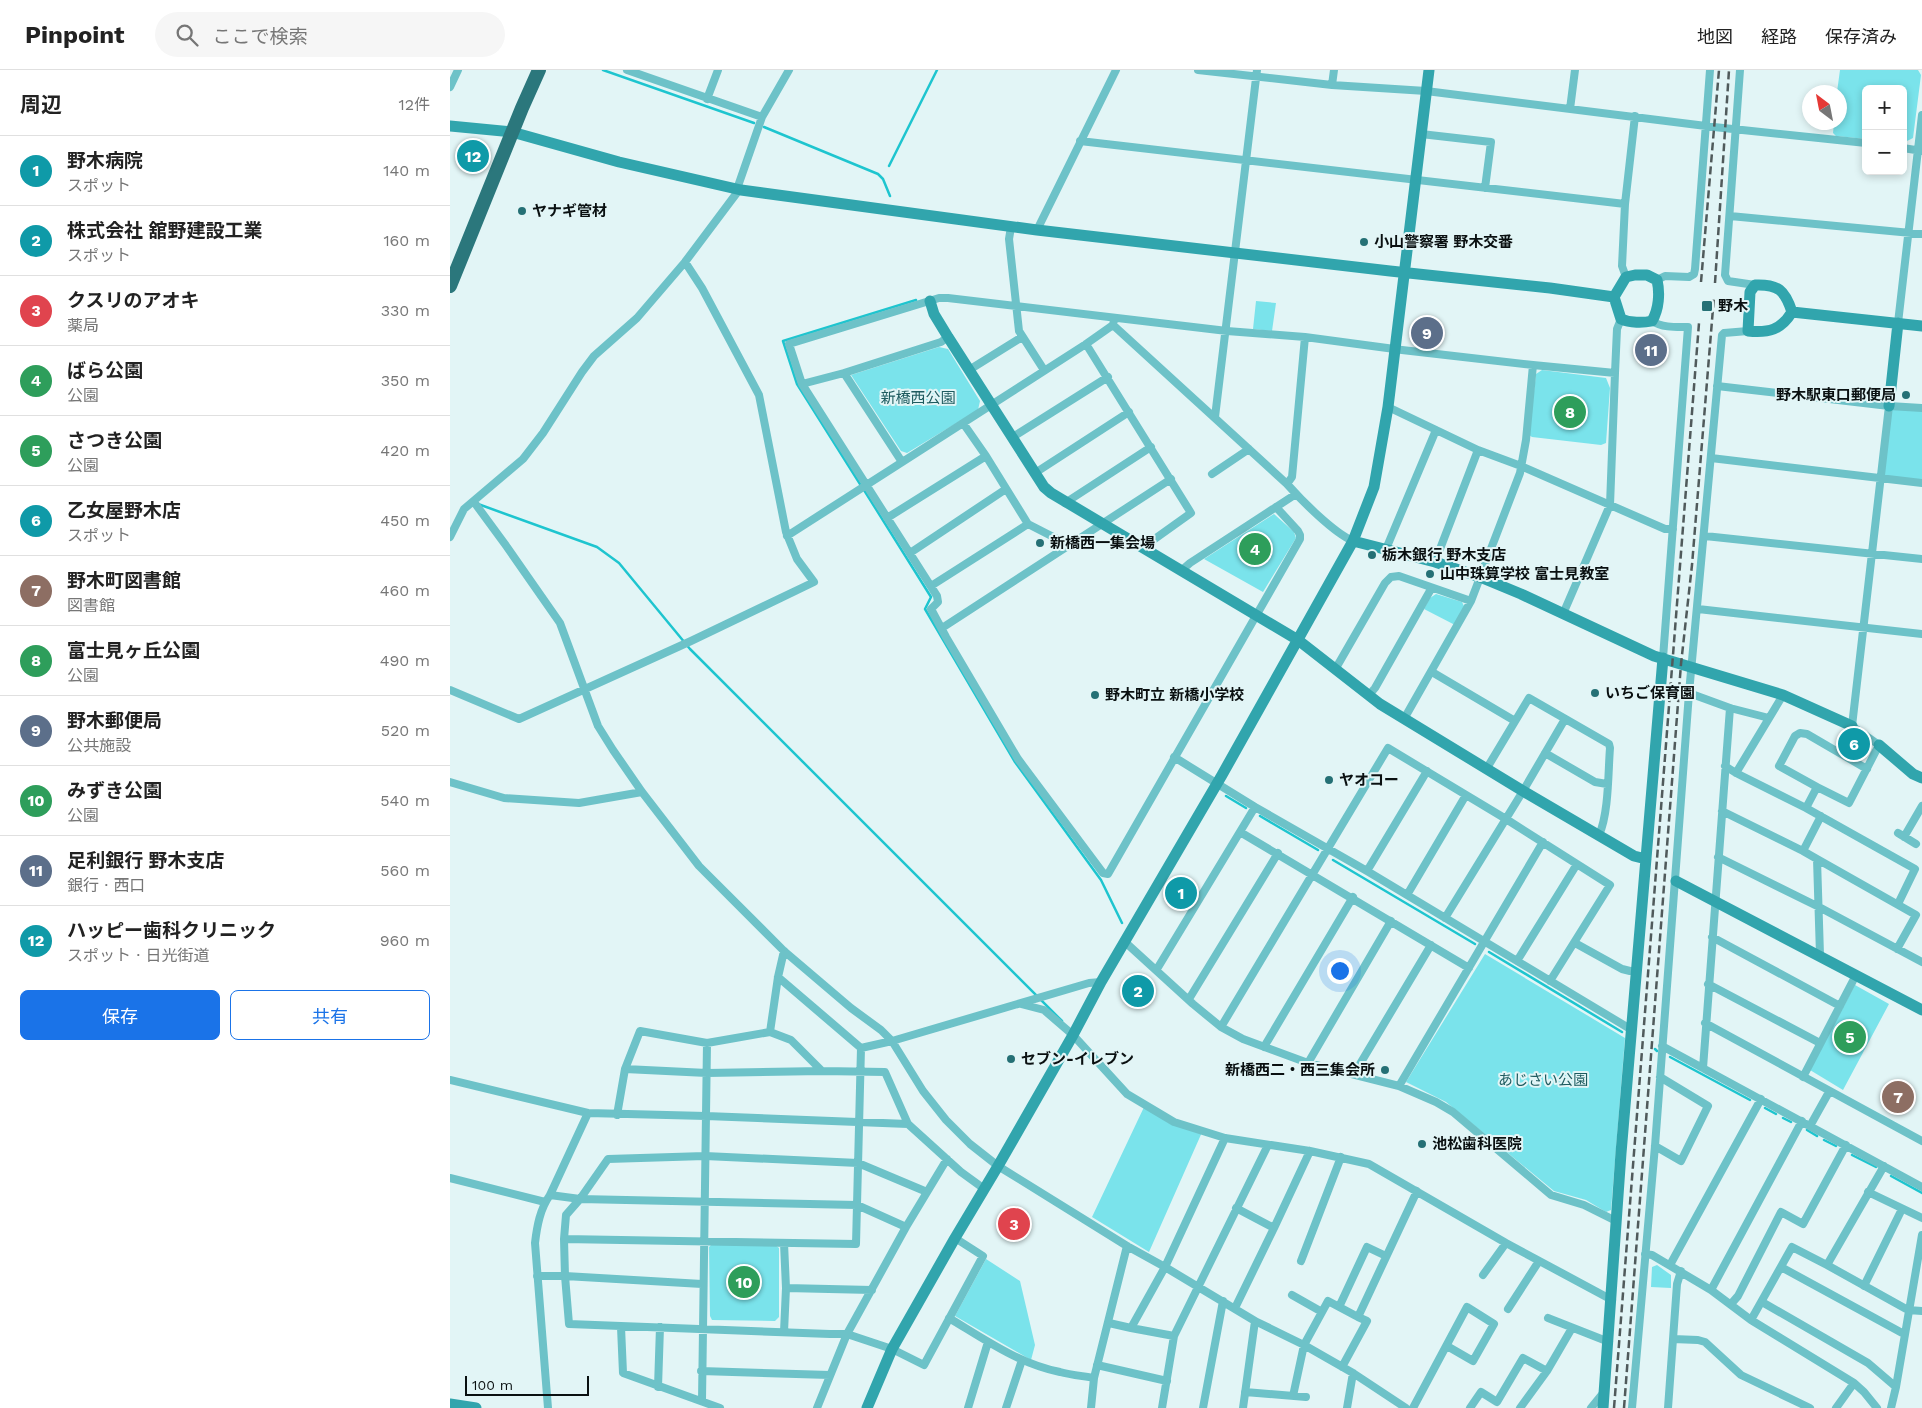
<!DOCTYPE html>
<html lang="ja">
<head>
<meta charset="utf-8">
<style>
  :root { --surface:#fff; --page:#f6f6f6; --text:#222; --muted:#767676; --line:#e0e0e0; --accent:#1a73e8 }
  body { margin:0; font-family:"Work Sans","Noto Sans JP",sans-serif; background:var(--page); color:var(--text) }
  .controls { position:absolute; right:15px; top:15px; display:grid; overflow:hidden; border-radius:8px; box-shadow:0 2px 8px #0003 }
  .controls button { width:45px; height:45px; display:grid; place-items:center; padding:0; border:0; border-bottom:1px solid var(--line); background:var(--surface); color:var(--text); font:25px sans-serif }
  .compass { position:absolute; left:1352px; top:15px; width:45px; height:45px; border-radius:50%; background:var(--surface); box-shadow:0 2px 8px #0003; rotate:328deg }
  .scale { position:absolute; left:15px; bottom:12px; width:124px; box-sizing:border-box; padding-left:5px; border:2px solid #0a1011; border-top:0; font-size:14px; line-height:18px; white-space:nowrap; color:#0a1011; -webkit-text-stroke:4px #e2f5f6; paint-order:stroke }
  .you { position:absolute; left:889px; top:900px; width:18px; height:18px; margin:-12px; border:4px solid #fff; border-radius:50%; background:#1a73e8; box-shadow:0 0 0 8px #1a73e833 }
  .badge { display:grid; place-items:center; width:32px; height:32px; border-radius:50%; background:var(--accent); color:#fff; font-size:16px; font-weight:700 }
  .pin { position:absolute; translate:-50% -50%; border:2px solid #fff; box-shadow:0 1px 5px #0006 }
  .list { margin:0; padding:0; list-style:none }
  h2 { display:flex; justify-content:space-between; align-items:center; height:65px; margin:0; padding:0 20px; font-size:21px }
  h2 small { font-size:16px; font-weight:400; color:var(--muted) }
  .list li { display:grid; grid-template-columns:32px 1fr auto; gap:15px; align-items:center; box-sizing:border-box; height:70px; padding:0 20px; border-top:1px solid var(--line) }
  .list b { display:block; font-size:19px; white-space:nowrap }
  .list p { margin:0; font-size:16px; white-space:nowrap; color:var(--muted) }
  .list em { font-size:16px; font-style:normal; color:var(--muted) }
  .actions { display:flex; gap:10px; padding:15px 20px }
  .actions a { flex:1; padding:11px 0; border:1px solid var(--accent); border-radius:8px; text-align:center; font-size:18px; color:var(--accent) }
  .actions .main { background:var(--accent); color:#fff }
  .icon { flex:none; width:28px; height:28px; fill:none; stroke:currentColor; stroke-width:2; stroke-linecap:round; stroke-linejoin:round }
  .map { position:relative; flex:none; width:1472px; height:1338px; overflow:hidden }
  header { display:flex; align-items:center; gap:30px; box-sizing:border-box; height:70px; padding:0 25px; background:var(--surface); border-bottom:1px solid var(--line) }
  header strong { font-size:24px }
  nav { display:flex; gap:28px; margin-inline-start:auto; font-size:18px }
  .search { width:350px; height:45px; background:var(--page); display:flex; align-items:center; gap:12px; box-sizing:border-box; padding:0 18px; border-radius:28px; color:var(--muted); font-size:19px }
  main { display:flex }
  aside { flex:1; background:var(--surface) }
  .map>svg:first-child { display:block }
  .green { fill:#7ae3eb }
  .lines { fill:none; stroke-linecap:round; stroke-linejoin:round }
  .stream { stroke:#1ec5cf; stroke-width:2.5 }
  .street { stroke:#6dc2c8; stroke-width:8 }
  .secondary { stroke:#31a5ad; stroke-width:11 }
  .highway { stroke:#2b777c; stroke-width:14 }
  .rail { stroke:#505a5b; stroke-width:2.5; stroke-dasharray:8 4; stroke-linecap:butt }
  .poi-dot { fill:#257075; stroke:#e2f5f6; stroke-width:2 }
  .labels { text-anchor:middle; stroke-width:4; stroke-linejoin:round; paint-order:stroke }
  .poi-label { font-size:15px; font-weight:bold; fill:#0a1011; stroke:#e2f5f6; text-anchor:start }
  .park-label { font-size:15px; fill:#1e5b5f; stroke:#e2f5f6 }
</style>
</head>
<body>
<header>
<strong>Pinpoint</strong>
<div class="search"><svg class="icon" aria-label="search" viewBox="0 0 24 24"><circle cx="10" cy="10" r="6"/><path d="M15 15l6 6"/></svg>ここで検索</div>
<nav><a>地図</a><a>経路</a><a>保存済み</a></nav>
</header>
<main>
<aside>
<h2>周辺<small>12件</small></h2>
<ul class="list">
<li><span class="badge" style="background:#0f9aa8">1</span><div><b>野木病院</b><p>スポット</p></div><em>140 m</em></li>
<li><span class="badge" style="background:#0f9aa8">2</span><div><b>株式会社 舘野建設工業</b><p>スポット</p></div><em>160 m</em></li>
<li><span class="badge" style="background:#e0444e">3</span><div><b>クスリのアオキ</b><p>薬局</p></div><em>330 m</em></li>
<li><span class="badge" style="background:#2e9e5b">4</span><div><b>ばら公園</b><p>公園</p></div><em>350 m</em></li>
<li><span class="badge" style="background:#2e9e5b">5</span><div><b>さつき公園</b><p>公園</p></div><em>420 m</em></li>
<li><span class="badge" style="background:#0f9aa8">6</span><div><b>乙女屋野木店</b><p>スポット</p></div><em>450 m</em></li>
<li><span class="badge" style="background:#8d6e63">7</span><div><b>野木町図書館</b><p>図書館</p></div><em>460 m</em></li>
<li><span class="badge" style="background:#2e9e5b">8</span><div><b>富士見ヶ丘公園</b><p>公園</p></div><em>490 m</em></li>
<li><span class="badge" style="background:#5c6f8a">9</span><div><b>野木郵便局</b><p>公共施設</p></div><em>520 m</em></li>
<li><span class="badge" style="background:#2e9e5b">10</span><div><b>みずき公園</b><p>公園</p></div><em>540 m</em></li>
<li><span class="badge" style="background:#5c6f8a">11</span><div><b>足利銀行 野木支店</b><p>銀行 · 西口</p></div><em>560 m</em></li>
<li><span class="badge" style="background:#0f9aa8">12</span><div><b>ハッピー歯科クリニック</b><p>スポット · 日光街道</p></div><em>960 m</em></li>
</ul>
<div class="actions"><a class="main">保存</a><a>共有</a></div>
</aside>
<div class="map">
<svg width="1472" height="1338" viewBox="0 0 1472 1338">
  <rect width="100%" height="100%" fill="#e2f5f6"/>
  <!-- green -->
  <path class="green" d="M1390,0H1468L1471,5L1463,68L1453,73V19H1416V69L1386,66L1383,63L1384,53L1390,52V22H1387Z
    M806,231L826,233L822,261L803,259Z
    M489,277L498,279L530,331L528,340L457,383L451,381L401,305Z
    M1092,300L1156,308L1160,318L1156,373L1151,375L1082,367L1079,365L1086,304Z
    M1440,337L1472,340V412L1431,408Z
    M824,444L844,462L846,468L813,522L754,489Z
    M986,524L1012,532L1015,538L1005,555L974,539L980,528Z
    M1035,884L1175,968L1161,1140L1156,1142L1136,1130L1104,1121L996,1032L956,1012Z
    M1405,915L1439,934L1393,1020L1360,1000Z
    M695,1035L717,1052L753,1060L699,1182L642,1147Z
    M262,1174L325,1175L329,1178V1247L325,1251L262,1250L260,1246L259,1177Z
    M536,1189L570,1211L585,1275L581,1290L505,1246Z
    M1207,1195L1221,1205V1218L1201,1217L1202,1197Z"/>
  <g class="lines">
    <!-- stream -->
    <path class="stream" d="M153,0L304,53
      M314,57L428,104L433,109L440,126
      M439,96L487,0
      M410,414L347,314L333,271L466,230
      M414,420L481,527L475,539L565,692L651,810L672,853
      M28,434L147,477L169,493L240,579L612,951
      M776,726L796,738
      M810,746L868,780
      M883,790L1025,874
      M1039,882L1172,962
      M1205,979L1207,981
      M1220,987L1300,1030
      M1315,1038L1326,1044
      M1333,1048L1341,1052
      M1357,1060L1367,1066
      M1374,1070L1386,1076
      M1402,1085L1426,1097
      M1441,1106L1472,1123"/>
    <!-- street -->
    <path class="street" d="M177,0L312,47
      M748,0L882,15L976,21L1264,57L1416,73
      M1290,0L1275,205L1278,211L1305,215
      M882,15L884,0
      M0,17L8,0
      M257,29L268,0
      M1120,39L1125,0
      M971,64L1041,72L1035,118
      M630,71L1175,134
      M1453,78L1472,81
      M287,119L312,47L339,0
      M1280,146L1472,164
      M561,157L559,169L569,261L594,300
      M587,160L666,0
      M1176,207L1172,196L1175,134L1185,46
      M1207,210L1215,206L1239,207L1244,204L1245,199L1260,0
      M664,250L663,255L837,414C851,430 884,463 903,471
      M1202,251C1212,258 1227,257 1238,257L1213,588
      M1448,253L1472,45
      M636,274L741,443L692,478
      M519,300L572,267
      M394,303L491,272L498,267
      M352,314L394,303L452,392
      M1267,316L1439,336L1472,338
      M938,337L1028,380L1071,396L1215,459H1223
      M765,347L807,0
      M513,353L536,386L578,454L619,475
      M563,367L658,307
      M1261,388L1472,413
      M585,403L679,342
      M762,404L799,379
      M837,414L842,407L855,267
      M24,432L57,477L110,553L148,656L163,680L192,722L249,796L334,881L401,938L431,960L442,971L473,1021L496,1050L520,1074L548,1096L677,1176L715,1197L805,1251L854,1275L903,1303L956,1338
      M615,433L701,377
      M826,437L848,461L850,465V469L658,804L653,803L568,689L496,567L481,539L488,532L487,526L352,314L339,274L489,228H498L777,261L855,267L952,280L1083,295L1165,303
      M437,448L536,386
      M337,466L636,274L663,255
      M1255,466L1472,489
      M0,467L14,439L73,389L93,363L132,302L144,286L187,248L235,192L289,120
      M936,479L986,360
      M460,483L556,419
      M985,492L1028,380
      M732,500L740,493L846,424
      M481,516L578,454
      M1248,539L1472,564
      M1113,544L1160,435L1165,303L1167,259L1171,249
      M492,558L721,409
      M886,598L935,513L941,507L949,506L1021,531
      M982,602L1065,651
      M0,620L69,649L241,571L364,512L347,489L336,462L309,325L252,218L235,192
      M1239,623L1280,638L1319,648
      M919,625L925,618L981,519
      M954,649L1021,531L1070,403L1076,370L1083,295
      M1095,683L1145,712L1157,714
      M724,687L805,737L917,801L1182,960
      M1275,696L1286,703L1356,738L1465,799L1448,834
      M1037,698L1079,628L1159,674L1160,678C1158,702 1159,743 1149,765
      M1286,703L1333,625
      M0,712L54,728L129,733L192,722
      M1367,717L1329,696L1345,666L1350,663L1357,664L1417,699
      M1356,738L1367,717L1399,733L1429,675L1402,656L1439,336
      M1272,741L1353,781
      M790,762L1019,898
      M1448,763L1466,774
      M1454,767L1472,736
      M1268,787L1369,837L1472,892
      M1367,789L1466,845L1447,879
      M917,801L977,701
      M957,825L1016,725
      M995,848L1073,721L1115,649
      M1262,867L1390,936
      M675,872L743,934L771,957L793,969L858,993L949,1016L986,1032L1003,1042L1101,1125L1134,1135L1166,1151
      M1125,873L1172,899L1180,901H1187
      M1370,885L1367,789L1353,781L1371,746
      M1067,891L1127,794
      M707,899L805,737
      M328,907L411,978L442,971L639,913L651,912
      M1258,914L1370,973
      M739,929L828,783
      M571,934L594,940L623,965L677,1024L724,1052L775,1068L860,1081L919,1094L1056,1173L1162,1230
      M1255,953L1472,1071
      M771,957L938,678L1056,749L1160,815L1100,911
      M320,962L328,907L334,881
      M1212,976L1472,1117
      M814,977L903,827
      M858,993L941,851
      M1253,998L1280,638
      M175,999L257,1003L372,1001
      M904,1004L981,875
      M1353,1007L1406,905
      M0,1010L138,1043L256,1046L458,1054
      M949,1016L1093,772
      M167,1045L175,999L190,961L257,973L320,962L341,970L372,1001L435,1002L458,1054L511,1102L533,1118
      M1360,1056L1379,1022
      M1205,1076L1231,1091L1258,1036L1210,1007
      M0,1108L95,1132
      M1418,1122L1472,1148
      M100,1125L130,1129L407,1135L456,1157
      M786,1138L824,1158L860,1081
      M114,1169L406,1174L411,978
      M334,1173L336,1218L334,1262
      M1195,1184L1202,1185L1261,1220L1301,1250L1404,1313L1414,1322L1427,1338
      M851,1191L891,1087
      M1220,1195L1311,1029
      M1377,1195L1434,1096
      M1331,1197L1454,1264
      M1033,1205L1056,1173
      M87,1206H115L119,1254L380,1264H397L442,1279L474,1295L533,1186L505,1168
      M252,1214L115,1206L114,1169L116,1145L130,1129L158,1089L255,1086L408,1093L477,1122
      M1414,1216L1452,1139
      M336,1218L422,1220
      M1261,1220L1352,1051
      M842,1225L872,1242
      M1312,1232L1418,1293L1446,1317L1472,1165
      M1281,1234L1288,1226L1331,1142L1353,1154L1396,1075
      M889,1237L917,1177L936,1186
      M785,1238L824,1158
      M1058,1239L1089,1191
      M499,1248C534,1269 569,1294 610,1302C621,1305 633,1306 644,1308
      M1098,1248L1159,1272
      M1301,1250L1342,1177L1377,1195L1458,1240L1472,1241
      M659,1253L681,1258
      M171,1257L173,1303L270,1338
      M724,1266L681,1258L715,1197L775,1068
      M1223,1269L1248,1270L1255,1272L1291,1305L1360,1338
      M647,1295L717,1311
      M892,1297L917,1251L908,1247
      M251,1301L380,1305
      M1097,1301L1122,1258
      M208,1317L210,1257
      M795,1322L856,1327
      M843,1326L854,1275L878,1231L908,1247L967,1121
      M252,1331L257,973
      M98,1338L85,1173C87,1156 90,1139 100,1125L138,1043
      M367,1338L397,1264L456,1157L497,1089
      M518,1338L538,1272
      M556,1338L572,1290
      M641,1338L644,1308L677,1176
      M712,1338L724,1266L818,1075
      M753,1338L773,1231
      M793,1338L805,1251
      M897,1338L903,1303
      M963,1338L1017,1237L1044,1254L1023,1291L997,1276
      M1020,1338L1031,1322L1047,1332L1073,1288L1097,1301L1070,1338
      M1141,1338L1154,1322
      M1182,1338L1205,1076L1239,623L1272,265L1274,263L1298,261
      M1218,1338L1227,1214L1231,1201
      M1386,1338L1404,1313
      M1441,1338L1446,1317"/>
    <!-- secondary -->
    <path class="secondary" d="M0,56L62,62L169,92L291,120L587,160L940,201L1100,218L1164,227
      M1185,205H1197L1207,210C1210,223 1209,239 1202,251C1193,253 1180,253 1171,249L1164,227L1176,207Z
      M1305,215C1328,214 1335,220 1342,242C1331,260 1319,263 1298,261L1300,222Z
      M480,231L484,244L498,267L594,417L601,423L848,570L930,634L1073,721L1184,786L1196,789
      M1342,242L1472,256
      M1439,336L1448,253
      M903,471L985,492L1030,507L1071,524L1204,586L1333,625L1402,656
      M1429,675L1463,704L1472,708
      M1226,811L1472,940
      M0,1334L26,1338
      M417,1338L442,1279L505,1168L548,1096L623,965L651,912L772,705L903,471L924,417L938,337L979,0
      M1153,1338L1171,1083L1213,588"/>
    <!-- highway -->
    <path class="highway" d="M0,216L72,38L89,0"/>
    <!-- rail -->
    <path class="rail" d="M1251,212L1269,0
      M1265,213L1279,0
      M1164,1338L1249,253
      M1174,1338L1231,594L1242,495L1264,226"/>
  </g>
  <!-- markers -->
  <g class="poi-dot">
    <circle cx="72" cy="141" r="5"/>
    <circle cx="914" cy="172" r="5"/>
    <rect x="1251" y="230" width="12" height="12" rx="2.5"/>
    <circle cx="1456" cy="325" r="5"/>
    <circle cx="590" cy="473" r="5"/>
    <circle cx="922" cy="485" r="5"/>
    <circle cx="980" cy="504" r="5"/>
    <circle cx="1145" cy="623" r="5"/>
    <circle cx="645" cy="625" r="5"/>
    <circle cx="879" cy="710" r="5"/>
    <circle cx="561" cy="989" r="5"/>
    <circle cx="935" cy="1000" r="5"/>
    <circle cx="972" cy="1074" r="5"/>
  </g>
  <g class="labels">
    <!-- poi labels -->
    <g class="poi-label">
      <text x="82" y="146">ヤナギ管材</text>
      <text x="924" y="177">小山警察署 野木交番</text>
      <text x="1268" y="241">野木</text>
      <text x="1446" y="330" text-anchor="end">野木駅東口郵便局</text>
      <text x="600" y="478">新橋西一集会場</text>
      <text x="932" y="490">栃木銀行 野木支店</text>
      <text x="990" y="509">山中珠算学校 富士見教室</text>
      <text x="1155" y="628">いちご保育園</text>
      <text x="655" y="630">野木町立 新橋小学校</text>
      <text x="889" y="715">ヤオコー</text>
      <text x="571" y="994">セブン-イレブン</text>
      <text x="925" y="1005" text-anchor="end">新橋西二・西三集会所</text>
      <text x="982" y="1079">池松歯科医院</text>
    </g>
    <!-- park labels -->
    <g class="park-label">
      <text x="468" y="333">新橋西公園</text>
      <text x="1093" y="1015">あじさい公園</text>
    </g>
  </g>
</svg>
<div class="controls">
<button>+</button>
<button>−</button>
</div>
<svg class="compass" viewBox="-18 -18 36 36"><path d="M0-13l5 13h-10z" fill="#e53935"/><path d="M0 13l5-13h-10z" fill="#767676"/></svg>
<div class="scale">100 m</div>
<div class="you"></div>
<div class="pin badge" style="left:731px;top:823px;background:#0f9aa8">1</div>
<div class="pin badge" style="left:688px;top:921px;background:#0f9aa8">2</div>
<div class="pin badge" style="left:564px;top:1154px;background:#e0444e">3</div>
<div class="pin badge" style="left:805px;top:479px;background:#2e9e5b">4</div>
<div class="pin badge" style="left:1400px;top:967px;background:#2e9e5b">5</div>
<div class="pin badge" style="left:1404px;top:674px;background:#0f9aa8">6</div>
<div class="pin badge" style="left:1448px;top:1027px;background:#8d6e63">7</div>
<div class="pin badge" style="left:1120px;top:342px;background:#2e9e5b">8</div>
<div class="pin badge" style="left:977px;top:263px;background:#5c6f8a">9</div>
<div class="pin badge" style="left:294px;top:1212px;background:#2e9e5b">10</div>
<div class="pin badge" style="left:1201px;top:280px;background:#5c6f8a">11</div>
<div class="pin badge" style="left:23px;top:86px;background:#0f9aa8">12</div>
</div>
</main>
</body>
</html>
